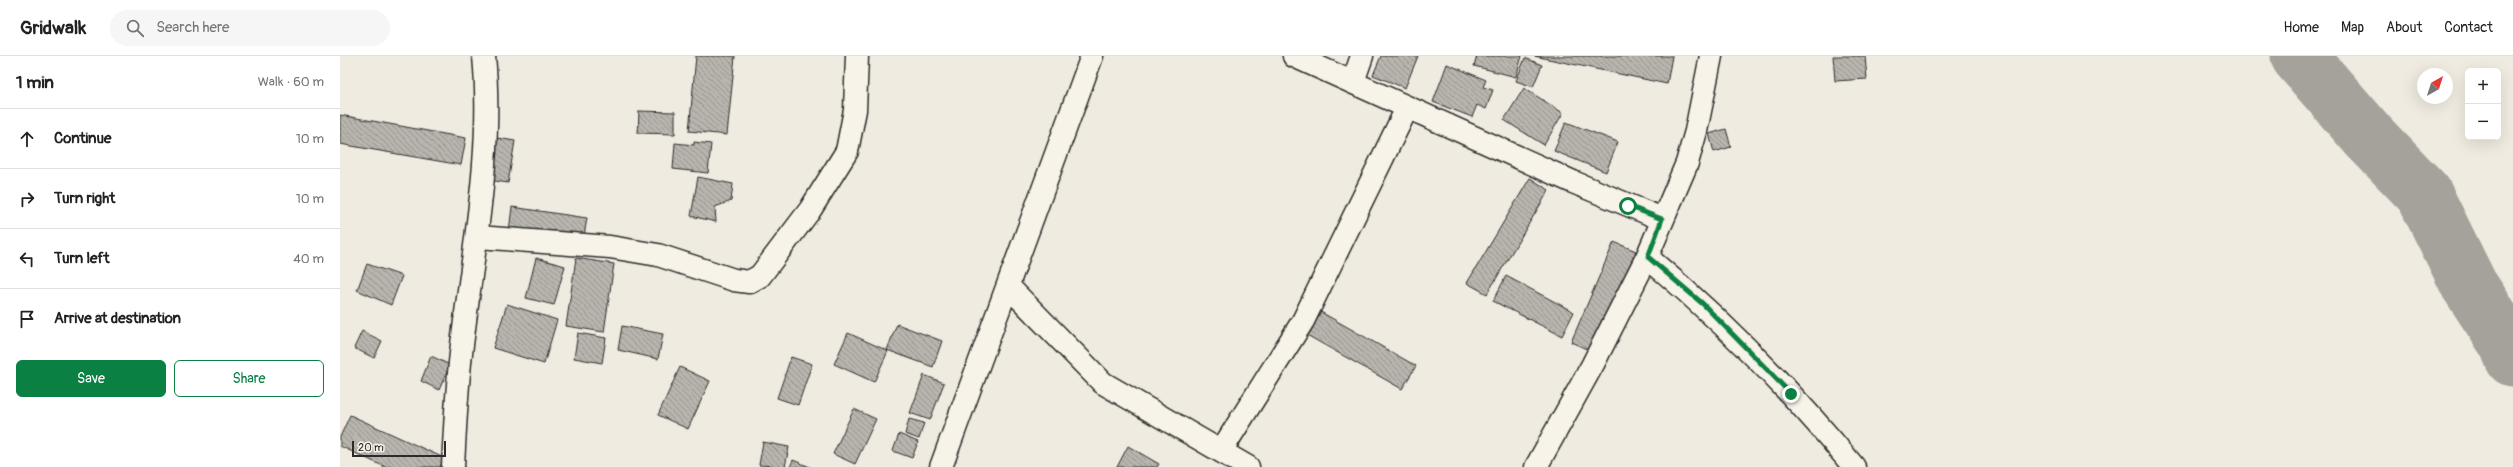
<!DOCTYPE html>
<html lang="en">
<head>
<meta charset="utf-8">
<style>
  :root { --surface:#fff; --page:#f6f6f6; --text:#222; --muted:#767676; --line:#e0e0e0; --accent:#0b8043 }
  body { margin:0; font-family:Pangolin,sans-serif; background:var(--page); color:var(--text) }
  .controls { position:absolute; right:12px; top:12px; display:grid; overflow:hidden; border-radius:6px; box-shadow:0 4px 16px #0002 }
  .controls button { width:36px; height:36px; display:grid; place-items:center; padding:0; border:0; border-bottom:1px solid var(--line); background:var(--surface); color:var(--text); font:20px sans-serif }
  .compass { position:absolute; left:2077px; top:12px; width:36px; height:36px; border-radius:50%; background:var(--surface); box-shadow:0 4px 16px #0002; rotate:39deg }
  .scale { position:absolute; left:12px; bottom:10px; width:94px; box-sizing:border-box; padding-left:4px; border:2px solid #2b2b2b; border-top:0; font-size:11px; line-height:14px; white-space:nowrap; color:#2b2b2b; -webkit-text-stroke:3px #f7f3e8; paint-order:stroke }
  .stop { position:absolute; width:12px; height:12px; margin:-9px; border:3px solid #0b8043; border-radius:50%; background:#fff }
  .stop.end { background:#0b8043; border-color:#fff; box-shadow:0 1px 4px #0008 }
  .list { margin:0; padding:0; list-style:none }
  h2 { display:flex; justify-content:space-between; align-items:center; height:52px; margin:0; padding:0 16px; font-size:17px }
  h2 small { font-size:13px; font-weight:400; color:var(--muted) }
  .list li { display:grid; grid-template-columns:26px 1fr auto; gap:12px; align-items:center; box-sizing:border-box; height:60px; padding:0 16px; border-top:1px solid var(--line) }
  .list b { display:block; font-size:15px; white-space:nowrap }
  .list em { font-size:13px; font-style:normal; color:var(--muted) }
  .actions { display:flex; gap:8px; padding:12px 16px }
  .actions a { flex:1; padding:9px 0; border:1px solid var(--accent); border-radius:6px; text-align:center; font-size:14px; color:var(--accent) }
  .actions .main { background:var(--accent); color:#fff }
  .icon { flex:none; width:22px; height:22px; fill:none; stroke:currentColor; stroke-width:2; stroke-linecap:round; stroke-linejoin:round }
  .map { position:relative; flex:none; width:2173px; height:411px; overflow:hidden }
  header { display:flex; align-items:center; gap:24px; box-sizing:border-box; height:56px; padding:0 20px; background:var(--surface); border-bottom:1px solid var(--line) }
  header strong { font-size:19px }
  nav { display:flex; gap:22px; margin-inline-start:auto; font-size:14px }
  .search { width:280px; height:36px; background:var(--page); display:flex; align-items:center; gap:10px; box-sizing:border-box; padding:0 14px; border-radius:22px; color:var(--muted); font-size:15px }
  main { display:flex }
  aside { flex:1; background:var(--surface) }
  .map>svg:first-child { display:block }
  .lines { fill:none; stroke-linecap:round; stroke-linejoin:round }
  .river { stroke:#a4a29a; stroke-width:57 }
  .building { fill:url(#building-back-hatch); stroke:#2b2b2b }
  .minor-casing { stroke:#2b2b2b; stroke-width:25 }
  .minor { stroke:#f7f3e8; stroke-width:22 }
  .route { stroke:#0b8043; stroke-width:5 }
</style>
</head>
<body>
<header>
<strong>Gridwalk</strong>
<div class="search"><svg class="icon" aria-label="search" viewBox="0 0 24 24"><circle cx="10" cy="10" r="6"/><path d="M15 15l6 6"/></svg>Search here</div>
<nav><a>Home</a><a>Map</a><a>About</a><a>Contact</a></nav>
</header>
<main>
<aside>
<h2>1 min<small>Walk · 60 m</small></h2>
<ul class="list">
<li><svg class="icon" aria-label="ahead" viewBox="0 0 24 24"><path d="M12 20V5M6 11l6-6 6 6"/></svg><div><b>Continue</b></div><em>10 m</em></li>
<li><svg class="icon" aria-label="right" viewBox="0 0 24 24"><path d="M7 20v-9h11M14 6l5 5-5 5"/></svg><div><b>Turn right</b></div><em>10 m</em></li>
<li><svg class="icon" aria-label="left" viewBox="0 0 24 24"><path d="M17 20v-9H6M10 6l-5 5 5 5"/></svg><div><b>Turn left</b></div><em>40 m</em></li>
<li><svg class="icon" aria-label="arrive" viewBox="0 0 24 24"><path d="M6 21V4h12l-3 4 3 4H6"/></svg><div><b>Arrive at destination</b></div></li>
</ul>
<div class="actions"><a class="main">Save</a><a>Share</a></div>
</aside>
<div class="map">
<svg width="2173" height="411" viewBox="0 0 2173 411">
  <defs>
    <pattern id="building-back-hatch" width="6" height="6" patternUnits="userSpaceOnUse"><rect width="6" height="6" fill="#b8b5ae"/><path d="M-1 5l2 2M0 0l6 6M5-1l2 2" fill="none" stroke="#96938e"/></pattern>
  </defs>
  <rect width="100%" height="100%" fill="#efebe0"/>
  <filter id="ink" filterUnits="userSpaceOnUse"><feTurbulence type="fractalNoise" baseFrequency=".025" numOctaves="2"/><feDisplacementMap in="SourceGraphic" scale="8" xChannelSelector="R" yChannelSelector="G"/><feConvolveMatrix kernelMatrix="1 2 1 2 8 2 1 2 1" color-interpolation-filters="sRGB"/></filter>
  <g filter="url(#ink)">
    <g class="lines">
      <!-- river -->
      <path class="river" d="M1959,0L2029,81L2084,138L2129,229L2167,287L2173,302"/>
    </g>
    <!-- building -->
    <path class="building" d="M356,0H395L387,79L349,75Z
      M1041,0H1078L1065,32L1033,19Z
      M1137,0H1182L1176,21L1134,10Z
      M1194,0H1332L1327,28Z
      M1493,0H1525L1527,23L1495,25Z
      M1185,2L1202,9L1193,31L1176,25Z
      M1107,8L1146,24L1143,31L1153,34L1146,53L1137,49L1132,61L1093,46Z
      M1184,32L1223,57L1204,89L1164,64Z
      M299,55L335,56V78L298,77Z
      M0,59L126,82L121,109L0,88Z
      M1226,66L1278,86L1266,116L1214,95Z
      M1386,73L1391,91L1374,96L1369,78Z
      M151,81L175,85L168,127L143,123Z
      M354,86L371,88L368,117L333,113L335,87L354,89Z
      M358,121L393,128L391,145L375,151L376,166L351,160Z
      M1190,122L1209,134L1147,238L1127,227Z
      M172,151L247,162L243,186L169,175Z
      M1274,186L1296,195L1253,296L1231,286Z
      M196,202L225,210L214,249L186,242Z
      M236,202L274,208L264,276L226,270Z
      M27,208L62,220L51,249L17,234Z
      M1166,220L1234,256L1222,280L1153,245Z
      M167,248L217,264L204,308L153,292Z
      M979,255L1076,310L1062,333L965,278Z
      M557,268L602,285L593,311L547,294Z
      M282,270L323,278L318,303L278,294Z
      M22,275L42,285L34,302L14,292Z
      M238,277L266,282L262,307L234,302Z
      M508,277L548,295L534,326L494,308Z
      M91,300L110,309L99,334L81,325Z
      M451,301L472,308L458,349L437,342Z
      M340,311L370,325L348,373L318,359Z
      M584,319L604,327L590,364L570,357Z
      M514,353L536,363L515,408L493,398Z
      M10,359L104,402L100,411H45L0,390V381Z
      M569,363L584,367L579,383L565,378Z
      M559,378L578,386L572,402L553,395Z
      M423,386L449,391L445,411L419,409Z
      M788,390L819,408L817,411H777Z
      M453,404L470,411H450Z"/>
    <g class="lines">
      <!-- minor casing -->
      <g class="minor-casing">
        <path id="minor" d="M954,0L1233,126L1322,163
          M1013,26L1022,0
          M138,181L270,191L318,199L394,224L409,226L420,220L470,154L507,95L515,54L517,0
          M1307,201C1383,265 1452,335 1514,411
          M668,230L763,327L908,411
          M881,395L963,265L1067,52
          M113,411C115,368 117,324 123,281C134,188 153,94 144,0
          M601,411L752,0
          M1196,411L1253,308L1307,201L1347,107L1356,75L1371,0"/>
      </g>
      <!-- minor -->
      <use href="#minor" class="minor"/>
    </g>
  </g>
  <g class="lines" filter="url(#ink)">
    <!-- route -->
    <path class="route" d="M1288,150L1322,163L1308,201L1363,248L1451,338"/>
  </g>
</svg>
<div class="controls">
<button>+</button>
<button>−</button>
</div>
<svg class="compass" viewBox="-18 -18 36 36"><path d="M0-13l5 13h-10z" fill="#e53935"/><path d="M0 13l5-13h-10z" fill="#767676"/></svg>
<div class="scale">20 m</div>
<div class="stop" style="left:1288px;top:150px"></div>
<div class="stop end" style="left:1451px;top:338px"></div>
</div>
</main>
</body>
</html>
